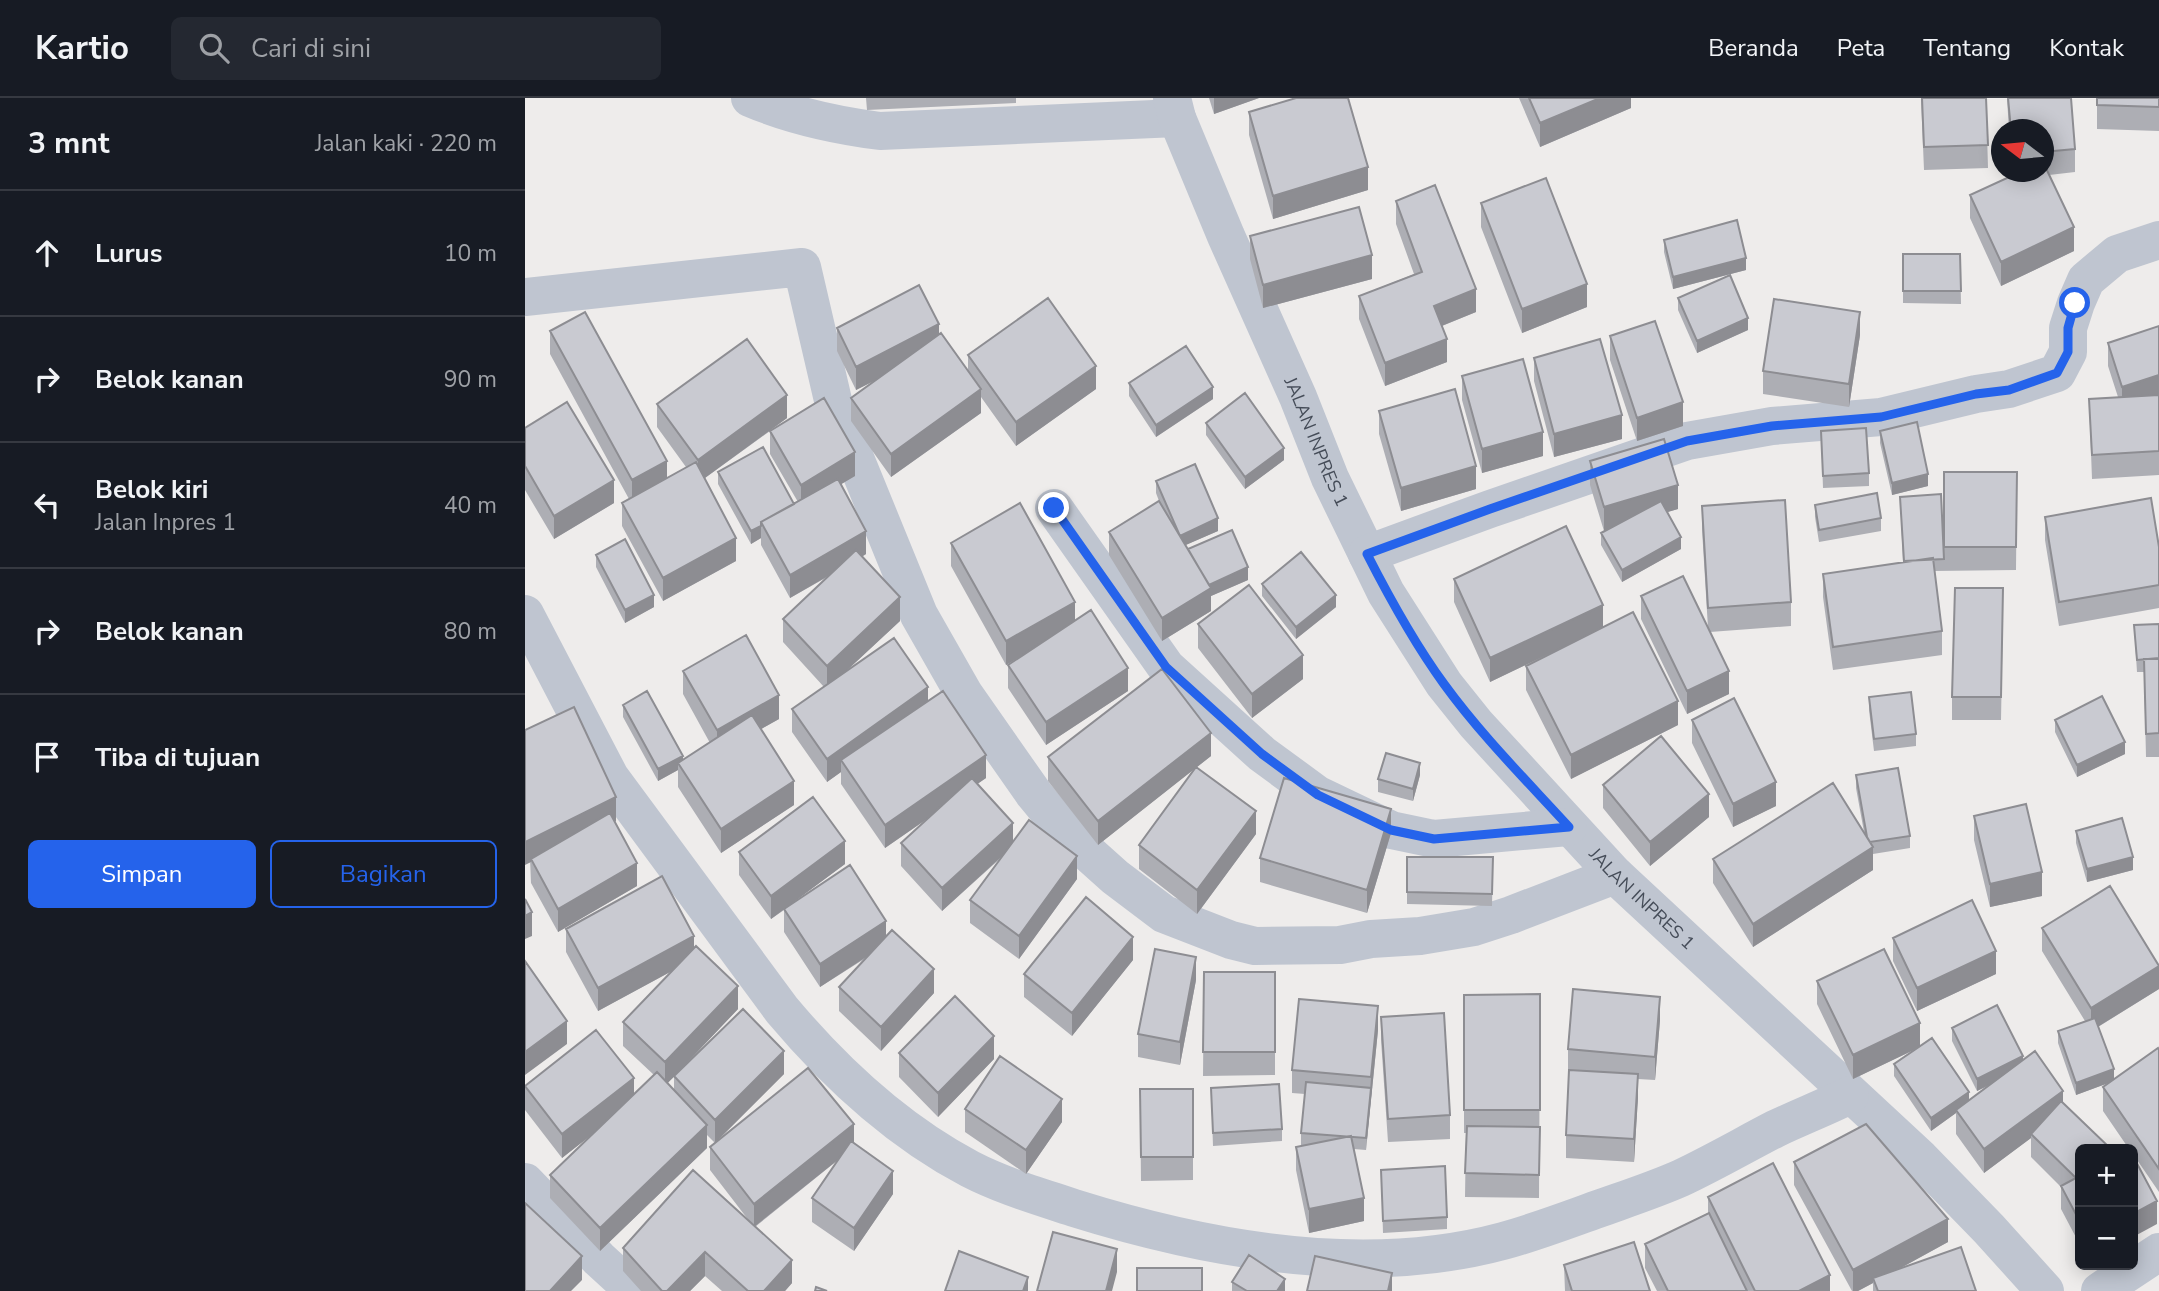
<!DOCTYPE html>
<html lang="id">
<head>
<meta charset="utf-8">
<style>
  :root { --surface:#171b24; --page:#242831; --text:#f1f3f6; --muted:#9ea1a6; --line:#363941; --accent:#2563eb }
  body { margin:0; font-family:"Nunito Sans",sans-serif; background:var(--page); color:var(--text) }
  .controls { position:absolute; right:21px; bottom:21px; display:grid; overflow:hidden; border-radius:10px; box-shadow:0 4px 18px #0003 }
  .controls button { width:63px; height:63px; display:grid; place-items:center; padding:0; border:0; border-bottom:2px solid var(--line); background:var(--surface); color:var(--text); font:35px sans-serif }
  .compass { position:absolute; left:1466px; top:21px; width:63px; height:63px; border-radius:50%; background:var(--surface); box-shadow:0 4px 18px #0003; rotate:286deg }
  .stop { position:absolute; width:21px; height:21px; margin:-16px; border:5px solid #2563eb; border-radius:50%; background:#fff }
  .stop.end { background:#2563eb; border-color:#fff; box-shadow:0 2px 7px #0008 }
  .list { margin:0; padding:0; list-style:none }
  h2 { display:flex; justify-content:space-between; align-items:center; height:91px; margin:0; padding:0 28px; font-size:30px }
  h2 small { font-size:23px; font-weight:400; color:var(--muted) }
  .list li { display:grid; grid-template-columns:46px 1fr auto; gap:21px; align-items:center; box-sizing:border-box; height:126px; padding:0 28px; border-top:2px solid var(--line) }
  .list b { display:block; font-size:26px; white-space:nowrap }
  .list p { margin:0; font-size:23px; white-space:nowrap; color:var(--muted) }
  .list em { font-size:23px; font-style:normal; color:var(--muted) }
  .actions { display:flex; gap:14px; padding:21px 28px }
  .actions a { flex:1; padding:16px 0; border:2px solid var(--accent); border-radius:10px; text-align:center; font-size:24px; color:var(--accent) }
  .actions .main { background:var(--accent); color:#fff }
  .icon { flex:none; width:38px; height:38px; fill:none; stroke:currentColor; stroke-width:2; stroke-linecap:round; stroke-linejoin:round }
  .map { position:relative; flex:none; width:1634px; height:1193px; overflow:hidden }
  header { display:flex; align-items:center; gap:42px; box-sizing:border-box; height:98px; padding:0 35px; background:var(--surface); border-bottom:2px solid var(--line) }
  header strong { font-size:33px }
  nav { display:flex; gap:38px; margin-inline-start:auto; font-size:24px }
  .search { width:490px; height:63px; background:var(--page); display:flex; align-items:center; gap:18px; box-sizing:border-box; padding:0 24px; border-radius:10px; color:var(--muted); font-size:26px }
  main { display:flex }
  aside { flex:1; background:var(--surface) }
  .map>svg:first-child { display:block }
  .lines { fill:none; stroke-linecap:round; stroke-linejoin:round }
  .minor { stroke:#bfc5d0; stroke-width:38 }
  .wall { fill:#adaeb4; fill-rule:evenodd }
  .shaded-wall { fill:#8d8d92 }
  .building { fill:#c9cad1; stroke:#8d8d92; stroke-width:2 }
  .route { stroke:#2563eb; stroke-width:9 }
  .labels { text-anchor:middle; stroke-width:6; stroke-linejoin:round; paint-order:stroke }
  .street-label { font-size:18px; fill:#454c58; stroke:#fff }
</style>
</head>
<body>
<header>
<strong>Kartio</strong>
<div class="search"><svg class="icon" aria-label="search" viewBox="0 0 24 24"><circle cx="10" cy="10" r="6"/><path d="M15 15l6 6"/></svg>Cari di sini</div>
<nav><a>Beranda</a><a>Peta</a><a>Tentang</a><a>Kontak</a></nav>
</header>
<main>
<aside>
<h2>3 mnt<small>Jalan kaki · 220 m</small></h2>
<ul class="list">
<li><svg class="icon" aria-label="ahead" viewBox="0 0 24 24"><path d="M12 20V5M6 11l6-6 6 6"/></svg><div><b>Lurus</b></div><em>10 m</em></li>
<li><svg class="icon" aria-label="right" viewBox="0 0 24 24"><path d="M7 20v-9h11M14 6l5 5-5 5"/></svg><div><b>Belok kanan</b></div><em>90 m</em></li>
<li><svg class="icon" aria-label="left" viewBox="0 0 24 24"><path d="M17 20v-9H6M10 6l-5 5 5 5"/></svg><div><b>Belok kiri</b><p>Jalan Inpres 1</p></div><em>40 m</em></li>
<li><svg class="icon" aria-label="right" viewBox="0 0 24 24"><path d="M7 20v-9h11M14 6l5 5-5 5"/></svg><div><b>Belok kanan</b></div><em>80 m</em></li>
<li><svg class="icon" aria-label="arrive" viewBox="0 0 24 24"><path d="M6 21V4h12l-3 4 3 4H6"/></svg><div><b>Tiba di tujuan</b></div></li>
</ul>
<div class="actions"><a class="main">Simpan</a><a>Bagikan</a></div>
</aside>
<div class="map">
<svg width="1634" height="1193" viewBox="0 0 1634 1193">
  <rect width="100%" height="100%" fill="#eeeceb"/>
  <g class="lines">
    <!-- minor -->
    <g class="minor">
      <path d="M225,0C267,18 309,27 355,33L652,20"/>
      <path id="s1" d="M647,0L652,20L701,138L773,299L805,380L861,495L919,586L951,626L1090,777L1395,1060L1464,1131L1520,1193"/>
      <path d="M0,199L277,169L310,311L394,517L439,596L509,696L542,736L590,779L639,816L706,842L730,848L815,847L846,841L895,838L949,829L986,817L1090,777"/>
      <path d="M529,410L641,569L737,656L793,697L866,732L909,741L1043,729"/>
      <path d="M842,456L965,411L1162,343L1247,328L1356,319L1451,296L1484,291L1532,275L1543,254V230L1551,205L1561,182L1592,156L1634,142"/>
      <path d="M0,516L85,679L257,912C310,975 371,1032 445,1071C478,1088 513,1098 549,1110C683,1152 841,1180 978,1143C1011,1134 1042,1122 1073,1111C1101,1101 1129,1092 1156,1080C1188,1065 1219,1047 1250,1031C1275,1019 1301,1009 1325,997"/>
      <path d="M0,1084L74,1161L109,1193"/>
      <path d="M1575,1193L1634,1154"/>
    </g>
  </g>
  <!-- wall -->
  <path class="wall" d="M341,0H491V5L342,12Z
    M684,0H734L689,16Z
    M994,0H1106V10L1015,49Z
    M1396,0H1461L1463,70L1399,72Z
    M1482,0H1546L1550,51V74L1524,77L1549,153L1476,188L1445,120V97L1488,77L1487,74H1518V32H1484Z
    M1634,0V33L1572,31V7Z
    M724,14L843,92L748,121L724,37Z
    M871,103L951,214L917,228L922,264L860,288L834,221V198L889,176L871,126Z
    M956,105L1062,209L997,235L956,129Z
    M725,138L847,181L738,210L725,161Z
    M1139,142L1221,172L1148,191L1139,154Z
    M1378,156H1435L1436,206L1378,205Z
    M1153,200L1223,232L1172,255L1153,212Z
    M1634,228V377L1567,381L1564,301L1593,299L1583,268V245Z
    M312,230L414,236L443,273V257L571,291L491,348L456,299V315L366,379L326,323V300L351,282L331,292L312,253Z
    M25,233L142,380L161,369L132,329V306L262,320L246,332L330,378L316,386L341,456L337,459L375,523L320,574L403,603L461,680L452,686L488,744L552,781L494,861L445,825V802L478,758L417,813L376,768V745L402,721L360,750L316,686V674L302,684L267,634V611L299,589L258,544V521L304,478L265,500L236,447V440L226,446L193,386V374L269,406L273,404L245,356V333L180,380L211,463L138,503L97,428V405L104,401L25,256Z
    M1335,237L1324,309L1238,296V273Z
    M1085,238L1158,328L1112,343L1085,262Z
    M1009,260L1097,341L1029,359L1009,283Z
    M937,278L1018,358L957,375L937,302Z
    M604,285L688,301L631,339L604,298Z
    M854,313L951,391L876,413L854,336Z
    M681,325L759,362L720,391L681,337Z
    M0,330L89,405L29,441L0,392Z
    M1296,333L1344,375V388L1298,390Z
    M1355,333L1403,388L1367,397L1355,345Z
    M1065,363L1153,411L1142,414L1156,451L1097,484L1076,447V435L1079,433L1065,387Z
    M1419,374H1492L1491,472L1409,473L1417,533V557L1308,572L1298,499V476L1378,465L1375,399L1419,460Z
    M631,383L693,433L660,447L663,451L723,482L686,498V513L637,543L584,457V434L634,403L631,395Z
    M1290,407L1356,420V433L1294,444L1290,419Z
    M1177,408L1266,504V528L1185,534L1204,596L1162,616L1116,521V498L1183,530L1177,431Z
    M1520,419L1634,449V510L1534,528L1520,442Z
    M426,445L550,522L603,593L521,647L483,590V567L498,557L481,567L426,468Z
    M71,457L129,509L100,525L71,469Z
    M929,481L1078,529L1153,627L1046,681L1001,592V568L1051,543L965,584L929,504Z
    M737,486L811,509L771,541L737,498Z
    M1478,514L1476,622H1427V599Z
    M673,526L778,581L727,620L673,550Z
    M1634,526V659H1621L1619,574H1612L1609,527Z
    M158,573L254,621L236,631L269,707L196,755L153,689V672L133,683L98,619V607L158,663L185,645L158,596Z
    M1344,599L1391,636V648L1349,653L1344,612Z
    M1167,622L1251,708L1208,729L1167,645Z
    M1530,622L1600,656L1552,679L1530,634Z
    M0,632L91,723L90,724L112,788L33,834L6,785Z
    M686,658L672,669L731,736L672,816L614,771V747L670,670L573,747L523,683V659Z
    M895,677L888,703L853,694V681Z
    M1331,677L1385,738V750L1348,756V772L1228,849L1188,785V761L1339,734L1331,690Z
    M1078,687L1184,719L1125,768L1078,710Z
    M1449,718L1517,798L1465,809L1449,742Z
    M1551,733L1608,772L1562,784L1551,745Z
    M866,735L842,815L735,784V760Z
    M214,754L320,766L270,803L361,839L409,895L356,953L314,913V889L344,858L295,889L259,834V812L246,821L214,777Z
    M882,759H968L967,808L882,806Z
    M1517,830L1634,867V891L1573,929L1589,981L1634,952V1094L1608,1056V1051H1604L1578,1013V989L1583,985L1551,997L1533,945V933L1560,923L1517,853Z
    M41,831L169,850L213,911L156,971L259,976L190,1045L182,1037V1050L75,1153L25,1100V1077L69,1034L37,1060L0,1012V988L109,996L129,977L98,948V924L147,873L73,913L41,854ZM149,979V992L142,985Z
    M1368,840L1471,876L1392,913L1368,863Z
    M608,862L547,938L499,899V876Z
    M679,874H750V977L678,978Z
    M671,882L655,967L613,959V936Z
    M1292,883L1395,948L1444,1003L1465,987L1452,993L1427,943V930L1498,962L1538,1005L1555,1051V1147L1536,1111V1089L1506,1059V1040L1459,1075L1431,1036V1015L1406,1033L1369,978V966L1393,950L1328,981L1292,906Z
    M1015,896L1014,1100L940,1099L941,1035H939V897Z
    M856,919L925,1017V1041L863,1044L856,942Z
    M1135,922L1130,982L1113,981V999L1109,1064L1041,1060V1037L1044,975H1043V951Z
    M853,932L841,1052L829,1051L839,1123L784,1135L771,1072V1049L780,1047H776V1035L780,996L767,995V972Z
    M374,955L469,961L413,1019L374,979Z
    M686,990L757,1031V1043L688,1048Z
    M615,991H668V1082L616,1083Z
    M440,1011L537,1024L501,1076L440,1034Z
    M329,1045L368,1096L329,1153L287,1124V1100L313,1062L230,1129L267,1185L260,1193H197L180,1178L165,1193H116L98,1173V1150L225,1124L185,1072V1049Z
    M1269,1064L1423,1144L1374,1171L1451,1193H1348V1185L1333,1193H1327L1269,1087Z
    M856,1072L922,1119V1131L858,1135Z
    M1183,1099L1305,1193H1132L1120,1170V1146L1183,1115Z
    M1039,1167L1125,1193H1040Z
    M707,1184L760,1193H707Z"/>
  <!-- shaded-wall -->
  <path class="shaded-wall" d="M689,0H734L689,16Z
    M1075,0H1106V10L1015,49V25Z
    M843,69V92L748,121V98Z
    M1549,129V153L1476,188V164Z
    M847,157V181L738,210V187Z
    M1221,160V172L1148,191V179Z
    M1062,186V209L997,235V211Z
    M951,191V214L909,231V208Z
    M1335,214V237L1324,309V286Z
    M1223,220V232L1172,255V243Z
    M414,226V250L331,292V269Z
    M922,241V264L860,288V265Z
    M571,268V291L491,348V324Z
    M1634,277V300L1597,312V289Z
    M688,289V301L631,339V327Z
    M456,291V315L366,379V356Z
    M262,297V320L173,385V362Z
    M1158,304V328L1112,343V320Z
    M1097,317V341L1029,359V336Z
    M1018,334V358L957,375V351Z
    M759,350V362L720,391V379Z
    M330,354V378L276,410V387Z
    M142,363V386L107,406V382Z
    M951,368V391L876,413V390Z
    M1403,376V388L1367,397V385Z
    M89,382V405L29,441V418Z
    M1153,387V411L1079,433V409Z
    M693,420V433L654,450V438Z
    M236,428V440L226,446V433Z
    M341,433V456L265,500V477Z
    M1156,439V451L1097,484V472Z
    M211,440V463L138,503V480Z
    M723,469V482L686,498V513L637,543V520L679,489Z
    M129,497V509L100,525V512Z
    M811,497V509L771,541V529Z
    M375,499V523L302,591V568Z
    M550,504V527L481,567V543Z
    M1078,507V530L965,584V560Z
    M778,557V581L727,620V596Z
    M603,570V593L521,647V624Z
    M1204,573V596L1162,616V593Z
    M403,589V613L316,662V674L302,684V661Z
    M254,597V621L192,656V632Z
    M1153,603V627L1046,681V657Z
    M686,635V658L573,747V723Z
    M1600,644V656L1552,679V667Z
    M461,657V680L360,750V727Z
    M158,658V670L153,665V672L133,683V671Z
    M895,665V677L888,703V691Z
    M269,683V707L196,755V731Z
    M1251,684V708L1208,729V706Z
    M1184,696V719L1125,768V744Z
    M91,699V723L7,764L6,761V764L0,767V744Z
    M866,711V735L842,815V792Z
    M731,713V736L672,816V792Z
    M488,725V748L417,813V790Z
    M320,743V766L246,821V798Z
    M1348,749V772L1228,849V826Z
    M552,758V781L494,861V838Z
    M1608,759V772L1562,784V771Z
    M112,765V788L33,834V811Z
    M1517,774V798L1465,809V786Z
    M7,814V838L0,841V818Z
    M361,823V846L295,889V866Z
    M169,838V861L73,913V890Z
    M608,839V862L547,938V915Z
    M1471,853V876L1392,913V890Z
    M671,859V882L655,967V944Z
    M1634,868V891L1566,933V910Z
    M409,871V895L356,953V929Z
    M213,888V911L140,988V964Z
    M1135,899V922L1130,982V959Z
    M853,908V932L841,1052L846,979Z
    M42,923V946L0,977V954Z
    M1395,925V949L1328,981V957Z
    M469,938V961L413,1019V995Z
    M259,953V976L190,1045V1022Z
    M1498,958V970L1452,993V981Z
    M1589,971V983L1551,997V985Z
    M1113,976V999L1109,1064V1041Z
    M109,980V1004L37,1060V1036Z
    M1538,993V1017L1506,1036V1040L1459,1075V1051Z
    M1444,994V1006L1431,1012V1015L1406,1033V1020Z
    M537,1001V1024L501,1076V1052Z
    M329,1026V1049L229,1129V1106Z
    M182,1027V1050L75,1153V1130Z
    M368,1073V1096L329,1153V1130Z
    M839,1100V1123L784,1135V1111Z
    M1632,1103V1126L1608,1139V1116Z
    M1423,1121V1144L1350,1184L1348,1180V1185L1333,1193H1328V1172Z
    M592,1151V1174L587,1193H581Z
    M180,1154V1178L165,1193H142Z
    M57,1158V1182L46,1193H25Z
    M267,1162V1185L260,1193H239Z
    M867,1175V1193H863Z
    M1305,1177V1193H1274Z
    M503,1179V1193H498Z
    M760,1181V1193H752Z"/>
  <!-- building -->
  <path class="building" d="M771,0H823L843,69L748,98L724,14Z
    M1004,0H1075L1015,25Z
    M1397,0H1461L1463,47L1399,49Z
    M1483,0H1546L1550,51L1518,54V32H1486Z
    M1572,0H1634V9L1572,7Z
    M1518,64L1549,129L1476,164L1445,97L1495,74H1518Z
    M1021,80L1062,186L997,211L956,105Z
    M910,87L951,191L909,208L922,241L860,265L834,198L897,174L871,103Z
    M834,109L847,157L738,187L725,138Z
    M1212,122L1221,160L1148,179L1139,142Z
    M1378,156H1435L1436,193H1378Z
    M1205,177L1223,220L1172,243L1153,200Z
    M394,187L414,226L331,269L312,230Z
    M523,200L571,268L491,324L443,257Z
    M1249,201L1335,214L1324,286L1238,273Z
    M60,214L142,363L107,382L25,233Z
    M1130,223L1158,304L1112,320L1085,238Z
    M1634,228V277L1597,289L1583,245Z
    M416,235L456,291L366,356L326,300Z
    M222,241L262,297L173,362L132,306Z
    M1075,241L1097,317L1029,336L1009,260Z
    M661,248L688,289L631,327L604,285Z
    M998,261L1018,334L957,351L937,278Z
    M930,291L951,368L876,390L854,313Z
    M720,295L759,350L720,379L681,325Z
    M1634,297V353L1567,357L1564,301Z
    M299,300L330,354L276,387L245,333Z
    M42,304L89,382L29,418L0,368V330Z
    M1392,324L1403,376L1367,385L1355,333Z
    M1341,330L1344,375L1298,378L1296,333Z
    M1139,341L1153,387L1079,409L1065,363Z
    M238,349L269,406L236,424V428L226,433L193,374Z
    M171,364L211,440L138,480L97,405Z
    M670,366L693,420L655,438L631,383Z
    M1419,374H1492L1491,449H1419Z
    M313,381L341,433L265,477L236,424Z
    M1352,395L1356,420L1294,432L1290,407Z
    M1416,396L1419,461L1379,463L1375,399Z
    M1626,400L1634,449V487L1534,504L1520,419Z
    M1260,402L1266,504L1183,510L1177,408Z
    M634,403L686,490L637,520L584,434Z
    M1136,403L1156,439L1097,472L1076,435Z
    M495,405L550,504L481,543L426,445Z
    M1041,428L1078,507L965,560L929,481Z
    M707,432L723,469L684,487L663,451Z
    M100,441L129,497L100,512L71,457Z
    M331,452L375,499L302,568L258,521Z
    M776,454L811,497L771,529L737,486Z
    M1408,460L1417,533L1308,549L1298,476Z
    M1158,478L1204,573L1162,593L1116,498Z
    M724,487L778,557L727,596L673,526Z
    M1430,490H1478L1476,599H1427Z
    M566,512L603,570L521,624L483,567Z
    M1108,514L1153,603L1046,657L1001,568Z
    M1634,526V560L1612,562L1609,527Z
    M221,537L254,597L192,632L158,573Z
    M369,540L403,589L302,661L267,611Z
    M1619,561H1634V635L1621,636Z
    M637,571L686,635L573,723L523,659Z
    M122,593L158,658L133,671L98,607Z
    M418,593L461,657L360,727L316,662Z
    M1386,594L1391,636L1349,641L1344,599Z
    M1577,598L1600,644L1552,667L1530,622Z
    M1209,600L1251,684L1208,706L1167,622Z
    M49,609L91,699L0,744V632Z
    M227,617L269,683L196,731L153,665Z
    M1136,638L1184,696L1125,744L1078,687Z
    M861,655L895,665L888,691L853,681Z
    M671,669L731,713L672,792L614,747Z
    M1373,670L1385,738L1345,744L1342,739L1331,677Z
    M447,680L488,725L417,790L376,745Z
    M759,680L866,711L842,792L735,760Z
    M1308,685L1348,749L1228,826L1188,761Z
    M288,699L320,743L246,798L214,754Z
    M1501,706L1517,774L1465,786L1449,718Z
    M85,715L112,765L33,811L6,761Z
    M1597,720L1608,759L1562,771L1551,733Z
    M504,722L552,758L494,838L445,802Z
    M882,759H968L967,796L882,794Z
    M325,767L361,823L295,866L259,811Z
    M137,778L169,838L73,890L41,831Z
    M1585,788L1634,868L1566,910L1517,830Z
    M561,799L608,839L547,915L499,876Z
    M0,801L7,814L0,818Z
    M1447,802L1471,853L1392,890L1368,840Z
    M367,832L409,871L356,929L314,889Z
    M171,848L213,888L140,964L98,924Z
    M630,851L671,859L655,944L613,936Z
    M1359,851L1395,925L1328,957L1292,883Z
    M0,863L42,923L0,954Z
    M679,874H750V954H678Z
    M1048,891L1135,899L1130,959L1043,951Z
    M1015,896V1012H939V897Z
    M430,898L469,938L413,995L374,955Z
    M774,901L853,908L846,979L767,972Z
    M1472,907L1498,958L1452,981L1427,930Z
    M218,911L259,953L190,1022L149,978Z
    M919,915L925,1017L863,1021L856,919Z
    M1570,920L1589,971L1551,985L1533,933Z
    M71,932L109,980L37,1036L0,988Z
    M1407,940L1444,994L1406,1020L1369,966Z
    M1633,950L1634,952V1071L1578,989Z
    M1510,953L1538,993L1459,1051L1431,1012Z
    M475,958L537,1001L501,1052L440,1011Z
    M283,970L329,1026L229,1106L185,1049Z
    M1044,972L1113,976L1109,1041L1041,1037Z
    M132,974L182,1027L75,1130L25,1077Z
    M781,984L846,990L841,1040L776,1035Z
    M754,986L757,1031L688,1035L686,990Z
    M615,991H668V1059H616Z
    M1536,1003L1586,1051H1555V1124L1536,1088L1551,1080L1506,1036Z
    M1341,1026L1423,1121L1328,1172L1269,1064Z
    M942,1028L1015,1029L1014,1077L940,1075Z
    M826,1038L839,1100L784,1111L771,1049Z
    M326,1043L368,1073L329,1130L287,1100Z
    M1608,1058L1632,1103L1608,1116Z
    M1248,1065L1305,1177L1274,1193H1230L1183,1099Z
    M920,1068L922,1119L858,1123L856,1072Z
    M168,1072L267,1162L239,1193H223L180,1154L142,1193H137L98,1150Z
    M0,1105L57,1158L25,1193H0Z
    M1184,1115L1222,1193H1143L1120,1146Z
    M528,1134L592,1151L581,1193H512Z
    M1109,1144L1125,1193H1047L1039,1167Z
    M1436,1149L1451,1193H1353L1348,1180Z
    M434,1153L503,1179L498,1193H420Z
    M724,1157L760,1181L752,1193H722L707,1184Z
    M790,1158L867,1175L863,1193H782Z
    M612,1170H677V1193H612Z
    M291,1189L302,1193H290Z"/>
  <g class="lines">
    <!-- route -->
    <path class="route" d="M529,410L641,569L737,656L793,697L866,732L909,741L1044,729C1001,682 956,637 919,586C889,545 865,501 842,456L965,411L1162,343L1247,328L1356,319L1451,296L1484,292L1532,275L1543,254V230L1550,205"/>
  </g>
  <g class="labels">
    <!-- street labels -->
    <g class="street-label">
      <text dy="6" stroke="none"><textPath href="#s1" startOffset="373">JALAN INPRES 1</textPath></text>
      <text dy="6" stroke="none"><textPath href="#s1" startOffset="940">JALAN INPRES 1</textPath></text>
    </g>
  </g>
</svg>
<div class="controls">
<button>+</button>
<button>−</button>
</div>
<svg class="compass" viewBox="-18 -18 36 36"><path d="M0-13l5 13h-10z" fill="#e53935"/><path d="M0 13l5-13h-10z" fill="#9ea1a6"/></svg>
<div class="stop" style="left:1550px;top:205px"></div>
<div class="stop end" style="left:529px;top:410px"></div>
</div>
</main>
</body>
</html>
